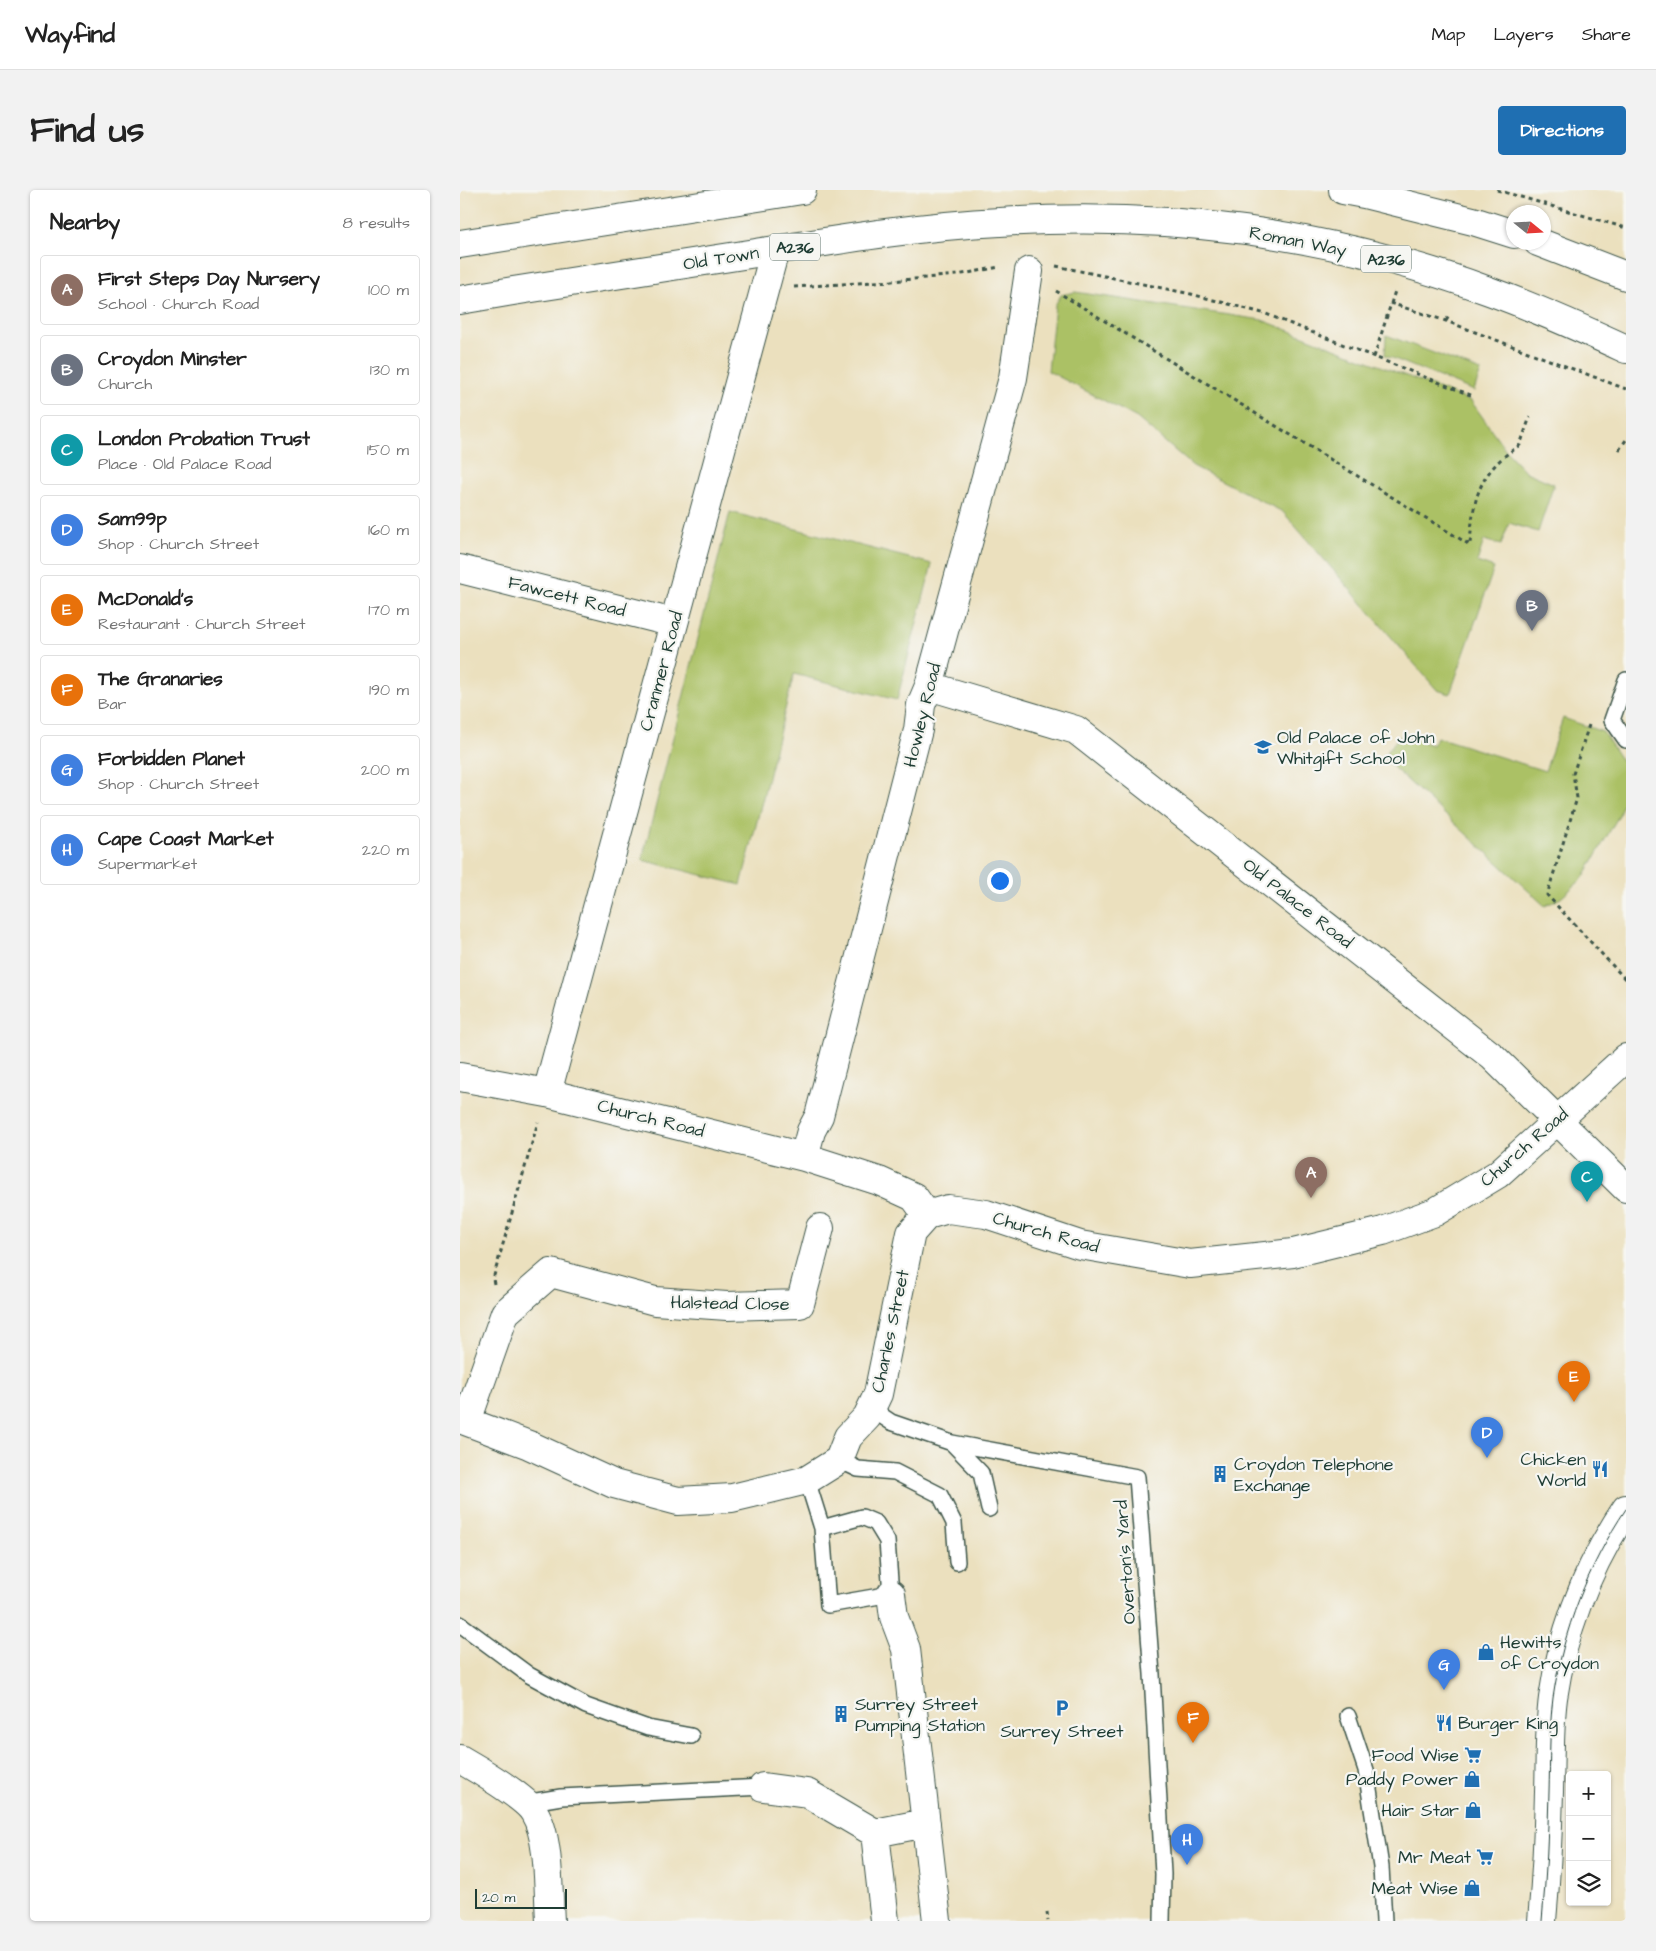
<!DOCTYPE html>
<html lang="en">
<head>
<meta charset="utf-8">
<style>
  :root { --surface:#fff; --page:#f2f2f2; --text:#222; --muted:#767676; --line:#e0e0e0; --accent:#1f6fb2 }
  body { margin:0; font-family:"Architects Daughter",sans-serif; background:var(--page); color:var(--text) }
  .controls { position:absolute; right:15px; bottom:15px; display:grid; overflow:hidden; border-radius:5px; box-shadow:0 1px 4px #0004 }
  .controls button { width:45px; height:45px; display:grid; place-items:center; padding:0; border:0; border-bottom:1px solid var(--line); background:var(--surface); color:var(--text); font:25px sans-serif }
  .compass { position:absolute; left:1046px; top:15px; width:45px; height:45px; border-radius:50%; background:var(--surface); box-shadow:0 1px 4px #0004; rotate:108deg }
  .scale { position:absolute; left:15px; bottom:12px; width:92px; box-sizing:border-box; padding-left:5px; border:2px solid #1f3d34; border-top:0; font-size:14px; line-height:18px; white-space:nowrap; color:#1f3d34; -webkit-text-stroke:4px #f6f6f2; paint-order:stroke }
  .you { position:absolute; left:539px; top:690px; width:18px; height:18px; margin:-12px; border:4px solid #fff; border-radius:50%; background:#1a73e8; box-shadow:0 0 0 8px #1a73e833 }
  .badge { display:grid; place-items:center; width:32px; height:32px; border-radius:50%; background:var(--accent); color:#fff; font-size:16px; font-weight:700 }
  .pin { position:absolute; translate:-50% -41px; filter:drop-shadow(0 1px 2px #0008) }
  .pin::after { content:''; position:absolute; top:26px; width:18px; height:15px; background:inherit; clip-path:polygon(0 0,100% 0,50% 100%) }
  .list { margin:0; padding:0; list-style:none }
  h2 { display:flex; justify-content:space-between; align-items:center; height:65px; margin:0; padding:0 20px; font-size:21px }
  h2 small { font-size:16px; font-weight:400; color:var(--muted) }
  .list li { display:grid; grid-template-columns:32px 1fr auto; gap:15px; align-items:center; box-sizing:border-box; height:70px; margin:0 10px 10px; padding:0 10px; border:1px solid var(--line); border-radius:5px }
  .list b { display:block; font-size:19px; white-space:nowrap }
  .list p { margin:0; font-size:16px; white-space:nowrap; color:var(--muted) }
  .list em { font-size:16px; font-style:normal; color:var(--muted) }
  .icon { flex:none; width:28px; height:28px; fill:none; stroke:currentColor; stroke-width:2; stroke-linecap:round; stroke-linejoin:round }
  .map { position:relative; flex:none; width:1166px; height:1731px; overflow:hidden; border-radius:5px }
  header { display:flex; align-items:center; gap:30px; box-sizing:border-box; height:70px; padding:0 25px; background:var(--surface); border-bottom:1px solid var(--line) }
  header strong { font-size:24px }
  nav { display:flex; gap:28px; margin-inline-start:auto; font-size:18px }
  .intro { display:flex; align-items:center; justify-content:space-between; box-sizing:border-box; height:120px; padding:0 30px }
  h1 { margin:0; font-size:35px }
  .button { padding:12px 22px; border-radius:5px; background:var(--accent); color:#fff; font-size:18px; font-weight:700 }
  main { display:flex; gap:30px; padding:0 30px }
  aside { flex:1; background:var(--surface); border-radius:5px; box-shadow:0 1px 4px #0004 }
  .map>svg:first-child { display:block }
  .green { fill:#abc165; stroke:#657f4c }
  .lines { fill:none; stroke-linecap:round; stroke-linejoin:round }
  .lane-casing { stroke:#3e5549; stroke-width:18 }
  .street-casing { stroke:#3e5549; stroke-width:30 }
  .primary-casing { stroke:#3e5549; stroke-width:30 }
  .path { stroke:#3e5549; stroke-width:3; stroke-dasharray:4 4; stroke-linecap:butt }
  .lane { stroke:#fff; stroke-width:15 }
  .street { stroke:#fff; stroke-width:28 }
  .primary { stroke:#fff; stroke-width:28 }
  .tram { stroke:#1f3d34; stroke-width:1 }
  .labels { text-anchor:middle; stroke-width:4.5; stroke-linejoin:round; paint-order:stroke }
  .shield { fill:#f6f6f2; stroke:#60746d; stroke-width:1 }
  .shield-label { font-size:16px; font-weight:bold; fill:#1f3d34 }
  .street-label { font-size:18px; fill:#1f3d34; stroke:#f6f6f2 }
  .poi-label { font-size:18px; fill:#1f3d34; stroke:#f6f6f2; text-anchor:end }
</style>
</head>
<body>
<header>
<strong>Wayfind</strong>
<nav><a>Map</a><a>Layers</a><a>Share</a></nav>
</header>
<div class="intro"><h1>Find us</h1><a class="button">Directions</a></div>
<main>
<aside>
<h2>Nearby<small>8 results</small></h2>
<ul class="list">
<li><span class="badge" style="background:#8d6e63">A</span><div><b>First Steps Day Nursery</b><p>School · Church Road</p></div><em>100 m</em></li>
<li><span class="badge" style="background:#6b7280">B</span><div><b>Croydon Minster</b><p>Church</p></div><em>130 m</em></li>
<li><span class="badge" style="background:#0f9aa8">C</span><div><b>London Probation Trust</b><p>Place · Old Palace Road</p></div><em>150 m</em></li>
<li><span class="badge" style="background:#3f7fe0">D</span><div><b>Sam99p</b><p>Shop · Church Street</p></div><em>160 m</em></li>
<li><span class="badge" style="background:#e8710a">E</span><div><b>McDonald's</b><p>Restaurant · Church Street</p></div><em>170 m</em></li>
<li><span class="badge" style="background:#e8710a">F</span><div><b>The Granaries</b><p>Bar</p></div><em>190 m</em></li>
<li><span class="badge" style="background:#3f7fe0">G</span><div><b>Forbidden Planet</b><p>Shop · Church Street</p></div><em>200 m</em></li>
<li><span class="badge" style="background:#3f7fe0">H</span><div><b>Cape Coast Market</b><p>Supermarket</p></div><em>220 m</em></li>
</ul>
</aside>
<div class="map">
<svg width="1166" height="1731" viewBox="0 0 1166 1731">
  <rect width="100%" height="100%" fill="#f6f6f2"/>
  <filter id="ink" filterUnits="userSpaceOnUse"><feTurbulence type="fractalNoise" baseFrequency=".02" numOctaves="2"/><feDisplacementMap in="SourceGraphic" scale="10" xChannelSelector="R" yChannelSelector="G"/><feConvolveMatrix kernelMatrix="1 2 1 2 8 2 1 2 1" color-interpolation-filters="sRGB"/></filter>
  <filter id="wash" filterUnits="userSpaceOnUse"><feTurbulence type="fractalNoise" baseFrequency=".0096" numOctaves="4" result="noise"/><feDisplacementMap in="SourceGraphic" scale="20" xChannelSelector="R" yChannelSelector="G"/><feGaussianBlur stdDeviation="1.12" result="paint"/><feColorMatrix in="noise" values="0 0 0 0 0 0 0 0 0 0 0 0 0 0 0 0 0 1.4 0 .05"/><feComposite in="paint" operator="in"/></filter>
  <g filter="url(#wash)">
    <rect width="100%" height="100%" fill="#ebe0be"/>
    <!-- green -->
    <path class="green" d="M615,102L802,130L1011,211L1048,263L1066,282L1094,294L1078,342L1049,333L1041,355L1024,350L1017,372L1034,378L990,504L977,500L823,322L733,276L677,228L588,181L595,115L601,105Z
      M926,145L1021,181L1014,201L925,165Z
      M270,322L472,374L437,510L334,484L281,695L182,670Z
      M1103,528L1143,542L1166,577V605L1159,625L1123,688L1101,708L1085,716L922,567L940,546L973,555L977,547L1085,581Z"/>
  </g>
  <g filter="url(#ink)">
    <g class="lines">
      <!-- lane casing -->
      <g class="lane-casing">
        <path id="lane" d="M1166,490L1152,530L1166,550
          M414,1215L422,1226L431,1232L492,1253L677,1287L692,1484L703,1684L702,1731
          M492,1253L521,1283L529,1319
          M379,1270L398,1279L435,1282L480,1305L494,1333L497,1372
          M347,1290L362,1338L402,1327L416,1333L427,1351L431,1404L368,1415L362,1338
          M0,1434L69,1485L126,1516L188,1538L231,1546
          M888,1526L906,1580L921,1677L924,1731
          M65,1613L101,1607L303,1597"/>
      </g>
      <!-- street casing -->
      <g class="street-casing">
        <path id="street" d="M0,379L214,433
          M469,496L616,540L1033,867L1166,998
          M0,887L87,903L344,967L419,991L454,1007L467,1025
          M87,903L315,60
          M344,967L351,941L359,926L458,540L461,515L469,496L553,188L569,81
          M467,1025L488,1019L526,1024L620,1055L730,1074L833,1063L923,1041L975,1022L1038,984L1166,868
          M0,1229L69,1255L154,1294L218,1311L272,1308L347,1290L379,1270L388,1247L407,1227L418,1204L451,1043L467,1025
          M7,1231L45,1123L91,1083L195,1111L267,1116L340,1114L360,1038
          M431,1404L434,1427L446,1459L477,1731
          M0,1569C16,1578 66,1608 74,1622C90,1647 88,1701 90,1731
          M303,1597L347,1603L415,1643L425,1731
          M415,1643L466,1633
          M1082,1731C1086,1688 1088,1646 1089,1602C1090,1571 1089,1539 1093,1508C1103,1440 1128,1376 1166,1319"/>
      </g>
      <!-- primary casing -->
      <g class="primary-casing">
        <path id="primary" d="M883,0L904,4L1013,31L1054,44
          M1078,52L1166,86
          M0,54L342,0
          M0,110L53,101C134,88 215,75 296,63C377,50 458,36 540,32C621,27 704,29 785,40C868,52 951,72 1029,101C1076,118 1121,138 1166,159"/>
      </g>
      <!-- path -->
      <path class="path" d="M1037,0L1166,38
        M596,76L731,104L806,124L1013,206
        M334,97L432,91L497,85L539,77
        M596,101L1010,355C1013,308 1018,282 1060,255L1070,227
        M930,113L986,131L1166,199
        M986,131L989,126
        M914,167L935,101
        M1159,260L1166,250
        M1129,535L1113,584L1117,608L1087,705L1166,790
        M34,1094L33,1089L78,932
        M587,1722L588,1731"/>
      <!-- lane -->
      <use href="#lane" class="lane"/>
      <!-- street -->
      <use href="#street" class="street"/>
      <!-- primary -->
      <use href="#primary" class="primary"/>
      <!-- tram -->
      <path class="tram" d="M1082,1731C1086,1688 1088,1646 1089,1602C1090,1571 1089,1539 1093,1508C1103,1440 1128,1376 1166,1319"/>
    </g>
  </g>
  <!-- icons -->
  <defs>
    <g id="school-bare" transform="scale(1.35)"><path d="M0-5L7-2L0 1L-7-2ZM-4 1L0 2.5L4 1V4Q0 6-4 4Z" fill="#1f6fb2" stroke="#f6f6f2" stroke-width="2.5" paint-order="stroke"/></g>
    <g id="restaurant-bare" transform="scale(1.35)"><path d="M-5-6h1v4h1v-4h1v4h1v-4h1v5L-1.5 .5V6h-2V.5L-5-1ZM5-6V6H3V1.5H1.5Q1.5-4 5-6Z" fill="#1f6fb2" stroke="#f6f6f2" stroke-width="2.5" paint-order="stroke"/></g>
    <g id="building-bare" transform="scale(1.35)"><path d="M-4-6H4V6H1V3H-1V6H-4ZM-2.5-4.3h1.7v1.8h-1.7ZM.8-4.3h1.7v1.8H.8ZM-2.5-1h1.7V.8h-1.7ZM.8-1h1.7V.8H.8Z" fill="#1f6fb2" stroke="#f6f6f2" stroke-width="2.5" paint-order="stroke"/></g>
    <g id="shop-bare" transform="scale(1.35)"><path d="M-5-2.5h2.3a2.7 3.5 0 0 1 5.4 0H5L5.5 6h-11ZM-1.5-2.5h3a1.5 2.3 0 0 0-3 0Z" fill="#1f6fb2" stroke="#f6f6f2" stroke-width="2.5" paint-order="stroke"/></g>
    <g id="parking-bare" transform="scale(1.35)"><path d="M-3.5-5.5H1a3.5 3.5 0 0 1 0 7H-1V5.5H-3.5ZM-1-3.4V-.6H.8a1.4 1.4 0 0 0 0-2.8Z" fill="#1f6fb2" stroke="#f6f6f2" stroke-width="2.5" paint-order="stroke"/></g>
    <g id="supermarket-bare" transform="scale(1.35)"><path d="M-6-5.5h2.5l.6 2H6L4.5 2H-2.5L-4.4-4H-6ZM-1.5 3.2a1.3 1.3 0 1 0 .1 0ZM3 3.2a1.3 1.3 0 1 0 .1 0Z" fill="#1f6fb2" stroke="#f6f6f2" stroke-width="2.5" paint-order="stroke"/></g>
  </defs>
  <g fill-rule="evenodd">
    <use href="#school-bare" x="803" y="557"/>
    <use href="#restaurant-bare" x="1140" y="1279"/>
    <use href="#building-bare" x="760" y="1284"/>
    <use href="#shop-bare" x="1026" y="1462"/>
    <use href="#parking-bare" x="602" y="1518"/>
    <use href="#building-bare" x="381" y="1524"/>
    <use href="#restaurant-bare" x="984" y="1533"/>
    <use href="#supermarket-bare" x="1013" y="1565"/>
    <use href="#shop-bare" x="1012" y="1589"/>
    <use href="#shop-bare" x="1013" y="1620"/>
    <use href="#supermarket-bare" x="1025" y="1667"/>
    <use href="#shop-bare" x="1012" y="1698"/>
  </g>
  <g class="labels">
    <!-- shield labels -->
    <g class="shield">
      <rect x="310" y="43.5" width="50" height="27" rx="4"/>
      <rect x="901" y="55.5" width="50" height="27" rx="4"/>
    </g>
    <g class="shield-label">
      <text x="335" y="63">A236</text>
      <text x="926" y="75">A236</text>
    </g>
    <!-- street labels -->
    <g class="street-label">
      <text transform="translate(838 51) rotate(11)" y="6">Roman Way</text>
      <text transform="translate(261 68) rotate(-9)" y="6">Old Town</text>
      <text transform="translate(107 406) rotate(14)" y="6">Fawcett Road</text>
      <text transform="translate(201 481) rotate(-75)" y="6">Cranmer Road</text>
      <text transform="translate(462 525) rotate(-76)" y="6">Howley Road</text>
      <text transform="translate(838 713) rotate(38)" y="6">Old Palace Road</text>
      <text transform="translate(191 928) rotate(14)" y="6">Church Road</text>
      <text transform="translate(1064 957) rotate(-41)" y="6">Church Road</text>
      <text transform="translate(586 1042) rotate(16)" y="6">Church Road</text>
      <text transform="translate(270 1113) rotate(1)" y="6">Halstead Close</text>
      <text transform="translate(430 1141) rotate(-78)" y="6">Charles Street</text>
      <text transform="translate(665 1372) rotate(-94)" y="6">Overton's Yard</text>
    </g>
    <!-- poi labels -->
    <g class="poi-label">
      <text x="817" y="553" text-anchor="start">Old Palace of John<tspan x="817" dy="21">Whitgift School</tspan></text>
      <text x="1126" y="1275">Chicken<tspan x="1126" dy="21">World</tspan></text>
      <text x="774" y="1280" text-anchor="start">Croydon Telephone<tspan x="774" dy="21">Exchange</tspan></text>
      <text x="1040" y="1458" text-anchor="start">Hewitts<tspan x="1040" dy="21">of Croydon</tspan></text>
      <text x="395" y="1520" text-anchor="start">Surrey Street<tspan x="395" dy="21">Pumping Station</tspan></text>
      <text x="998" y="1539" text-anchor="start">Burger King</text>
      <text x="602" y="1547" text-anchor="middle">Surrey Street</text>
      <text x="999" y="1571">Food Wise</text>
      <text x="998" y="1595">Paddy Power</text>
      <text x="999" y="1626">Hair Star</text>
      <text x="1011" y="1673">Mr Meat</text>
      <text x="998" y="1704">Meat Wise</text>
    </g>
  </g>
</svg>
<div class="controls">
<button>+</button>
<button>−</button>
<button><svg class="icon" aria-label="layers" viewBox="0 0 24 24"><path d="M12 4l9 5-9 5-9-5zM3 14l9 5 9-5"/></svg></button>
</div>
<svg class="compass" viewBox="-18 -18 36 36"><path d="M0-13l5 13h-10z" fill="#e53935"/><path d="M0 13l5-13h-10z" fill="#767676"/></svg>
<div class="scale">20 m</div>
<div class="you"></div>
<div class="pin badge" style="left:851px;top:1008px;background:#8d6e63">A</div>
<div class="pin badge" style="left:1072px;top:441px;background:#6b7280">B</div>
<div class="pin badge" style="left:1127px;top:1012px;background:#0f9aa8">C</div>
<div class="pin badge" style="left:1027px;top:1268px;background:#3f7fe0">D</div>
<div class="pin badge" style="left:1114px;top:1212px;background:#e8710a">E</div>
<div class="pin badge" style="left:733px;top:1553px;background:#e8710a">F</div>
<div class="pin badge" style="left:984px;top:1500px;background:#3f7fe0">G</div>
<div class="pin badge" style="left:727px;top:1675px;background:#3f7fe0">H</div>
</div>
</main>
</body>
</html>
